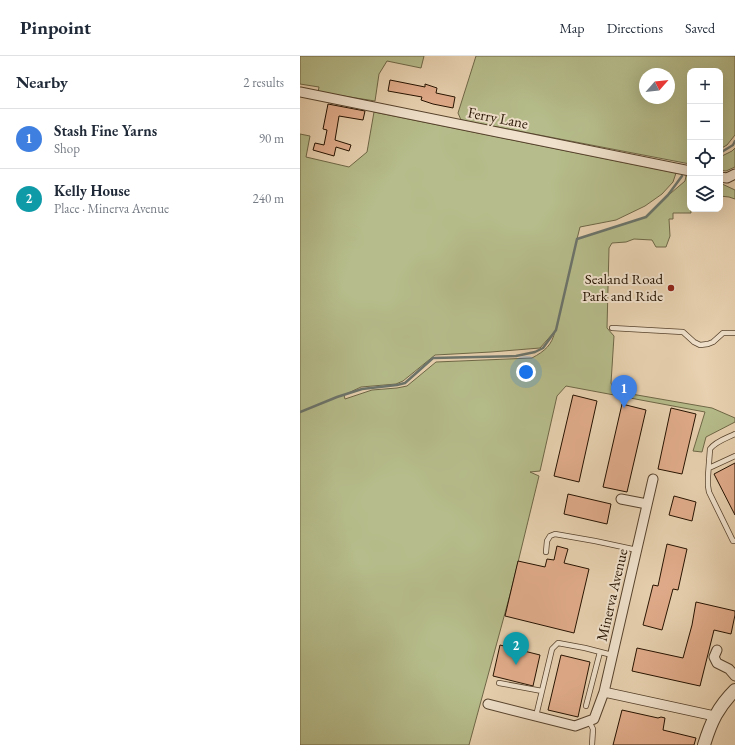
<!DOCTYPE html>
<html lang="en">
<head>
<meta charset="utf-8">
<style>
  :root { --surface:#fff; --page:#f6f6f7; --text:#1f2937; --muted:#747a83; --line:#e0e1e3; --accent:#d93025 }
  body { margin:0; font-family:"EB Garamond",serif; background:var(--page); color:var(--text) }
  .controls { position:absolute; right:12px; top:12px; display:grid; overflow:hidden; border-radius:8px; box-shadow:0 4px 16px #0002 }
  .controls button { width:36px; height:36px; display:grid; place-items:center; padding:0; border:0; border-bottom:1px solid var(--line); background:var(--surface); color:var(--text); font:20px sans-serif }
  .compass { position:absolute; left:339px; top:12px; width:36px; height:36px; border-radius:50%; background:var(--surface); box-shadow:0 4px 16px #0002; rotate:63deg }
  .you { position:absolute; left:226px; top:316px; width:14px; height:14px; margin:-10px; border:3px solid #fff; border-radius:50%; background:#1a73e8; box-shadow:0 0 0 6px #1a73e833 }
  .badge { display:grid; place-items:center; width:26px; height:26px; border-radius:50%; background:var(--accent); color:#fff; font-size:13px; font-weight:700 }
  .pin { position:absolute; translate:-50% -33px; filter:drop-shadow(0 1px 2px #0008) }
  .pin::after { content:''; position:absolute; top:21px; width:14px; height:12px; background:inherit; clip-path:polygon(0 0,100% 0,50% 100%) }
  .list { margin:0; padding:0; list-style:none }
  h2 { display:flex; justify-content:space-between; align-items:center; height:52px; margin:0; padding:0 16px; font-size:17px }
  h2 small { font-size:13px; font-weight:400; color:var(--muted) }
  .list li { display:grid; grid-template-columns:26px 1fr auto; gap:12px; align-items:center; box-sizing:border-box; height:60px; padding:0 16px; border-top:1px solid var(--line) }
  .list b { display:block; font-size:15px; white-space:nowrap }
  .list p { margin:0; font-size:13px; white-space:nowrap; color:var(--muted) }
  .list em { font-size:13px; font-style:normal; color:var(--muted) }
  .icon { flex:none; width:22px; height:22px; fill:none; stroke:currentColor; stroke-width:2; stroke-linecap:round; stroke-linejoin:round }
  .map { position:relative; flex:none; width:435px; height:689px; overflow:hidden }
  header { display:flex; align-items:center; gap:24px; box-sizing:border-box; height:56px; padding:0 20px; background:var(--surface); border-bottom:1px solid var(--line) }
  header strong { font-size:19px }
  nav { display:flex; gap:22px; margin-inline-start:auto; font-size:14px }
  main { display:flex }
  aside { flex:1; background:var(--surface) }
  .map>svg:first-child { display:block }
  .green { fill:#b6bc8b; stroke:#6e6746; fill-rule:evenodd }
  .lines { fill:none; stroke-linecap:round; stroke-linejoin:round }
  .stream { stroke:#6b746b; stroke-width:2.5 }
  .building { fill:#e1ac8b; stroke:#251200 }
  .service-casing { stroke:#56422c; stroke-width:6 }
  .minor-casing { stroke:#56422c; stroke-width:11 }
  .tertiary-casing { stroke:#56422c; stroke-width:14 }
  .service { stroke:#f0e1cc; stroke-width:4.5 }
  .minor { stroke:#f0e1cc; stroke-width:9 }
  .tertiary { stroke:#f0e1cc; stroke-width:12 }
  .poi-dot { fill:#8f2418; stroke:#f0e1cc; stroke-width:1.5 }
  .labels { text-anchor:middle; stroke-width:4; stroke-linejoin:round; paint-order:stroke }
  .street-label { font-size:15px; fill:#251200; stroke:#f0e1cc }
  .poi-label { font-size:15px; fill:#251200; stroke:#f0e1cc; text-anchor:end }
</style>
</head>
<body>
<header>
<strong>Pinpoint</strong>
<nav><a>Map</a><a>Directions</a><a>Saved</a></nav>
</header>
<main>
<aside>
<h2>Nearby<small>2 results</small></h2>
<ul class="list">
<li><span class="badge" style="background:#3f7fe0">1</span><div><b>Stash Fine Yarns</b><p>Shop</p></div><em>90 m</em></li>
<li><span class="badge" style="background:#0f9aa8">2</span><div><b>Kelly House</b><p>Place · Minerva Avenue</p></div><em>240 m</em></li>
</ul>
</aside>
<div class="map">
<svg width="435" height="689" viewBox="0 0 435 689">
  <rect width="100%" height="100%" fill="#e8d1b0"/>
  <filter id="stains"><feTurbulence type="fractalNoise" baseFrequency=".005" numOctaves="4"/><feColorMatrix values="0 0 0 0 .2 0 0 0 0 .09 0 0 0 0 .02 0 0 0 .5 -.17"/></filter>
  <radialGradient id="worn" r=".72"><stop offset=".6" stop-color="#630" stop-opacity="0"/><stop offset="1" stop-color="#630" stop-opacity=".3"/></radialGradient>
  <!-- green -->
  <path class="green" d="M0,0H124L121,12L87,5L79,18L75,45L18,36L19,31L0,28Z
    M176,0H435V79L427,89L420,93V15H390V108L161,64L158,57ZM345,18H369V42H345Z
    M74,56L376,117L373,126L362,138L345,150L316,164L280,171L277,183L346,161L364,143L385,125L386,120H390L391,157H373V163H369L370,180L366,191H356L352,184L334,183L326,186L312,187L309,192L307,272L314,280L311,327L314,335L412,352L435,362V366L406,381L402,396L393,395L405,356L266,330L257,340L240,415L230,416L239,420L211,535L169,689H0V78L10,80L6,101L49,111L67,96ZM255,275C252,289 245,295 232,302L136,306L107,330L97,332L72,334L45,343L44,339L61,331L96,328L103,325L135,299L191,296L240,292Z
    M435,92V111L426,115L420,114V101L432,95Z
    M420,127L435,134V143L429,141L420,140Z"/>
  <g class="lines">
    <!-- stream -->
    <path class="stream" d="M420,97L433,89L435,85
      M0,356L37,341L62,333L97,329L105,327L133,302L216,300L235,296L243,292L256,274L277,183L346,161L368,139L382,120"/>
  </g>
  <!-- building -->
  <path class="building" d="M90,24L125,31V28L137,32L136,37L155,41L153,52L133,48L121,44L122,41L88,35Z
    M28,48L65,55L63,64L39,60L35,84L51,89L49,95L36,91L34,100L13,94L15,87L24,89L27,74L23,73Z
    M273,339L297,345L279,426L254,420Z
    M322,348L346,354L327,436L303,431Z
    M371,352L396,358L382,418L358,413Z
    M435,407V459L414,418Z
    M268,438L311,448L307,468L264,458Z
    M374,440L396,446L392,465L369,459Z
    M367,488L387,493L378,534L373,533L362,574L343,569L353,529L358,530Z
    M257,490L268,493L264,507L289,513L274,577L205,560L218,505L245,511L247,503L254,504Z
    M396,546L435,555V559L431,578L414,574L400,630L332,615L337,592L383,602L392,569Z
    M200,589L240,599L233,630L193,620Z
    M261,599L290,606L278,661L248,654Z
    M322,654L358,662L361,661L365,662L363,674L396,682L394,689H313Z"/>
  <g class="lines">
    <!-- service casing -->
    <g class="service-casing">
      <path id="service" d="M312,272L383,276L394,286L400,289L408,288L413,286L423,277H435
        M435,378C427,382 416,385 410,393L408,420V430L409,436L433,485H435
        M409,412L435,400
        M246,496L247,485L250,480L255,478L295,485L337,494
        M199,627L242,635
        M286,650L300,596
        M236,660L252,593L258,587L285,592L312,599
        M289,665L293,673L292,689"/>
    </g>
    <!-- minor casing -->
    <g class="minor-casing">
      <path id="minor" d="M0,36L390,115
        M420,121L427,122L435,118
        M353,423L304,636L410,659L414,662
        M321,443L347,448
        M417,594L414,601L417,607L429,613L435,620
        M188,648L275,670L294,663L304,636"/>
    </g>
    <!-- tertiary casing -->
    <g class="tertiary-casing">
      <path id="tertiary" d="M404,689C411,666 418,651 435,634"/>
    </g>
    <!-- service -->
    <use href="#service" class="service"/>
    <!-- minor -->
    <use href="#minor" class="minor"/>
    <!-- tertiary -->
    <use href="#tertiary" class="tertiary"/>
  </g>
  <!-- markers -->
  <circle class="poi-dot" cx="371" cy="232" r="4"/>
  <g class="labels">
    <!-- street labels -->
    <g class="street-label">
      <text transform="translate(198 62) rotate(11)" y="5">Ferry Lane</text>
      <text transform="translate(312 539) rotate(-77)" y="5">Minerva Avenue</text>
    </g>
    <!-- poi labels -->
    <g class="poi-label">
      <text x="363" y="228">Sealand Road<tspan x="363" dy="17">Park and Ride</tspan></text>
    </g>
  </g>
  <rect width="100%" height="100%" filter="url(#stains)"/>
  <rect width="100%" height="100%" fill="url(#worn)"/>
</svg>
<div class="controls">
<button>+</button>
<button>−</button>
<button><svg class="icon" aria-label="locate" viewBox="0 0 24 24"><circle cx="12" cy="12" r="6"/><path d="M12 2v4M12 18v4M2 12h4M18 12h4"/></svg></button>
<button><svg class="icon" aria-label="layers" viewBox="0 0 24 24"><path d="M12 4l9 5-9 5-9-5zM3 14l9 5 9-5"/></svg></button>
</div>
<svg class="compass" viewBox="-18 -18 36 36"><path d="M0-13l5 13h-10z" fill="#e53935"/><path d="M0 13l5-13h-10z" fill="#747a83"/></svg>
<div class="you"></div>
<div class="pin badge" style="left:324px;top:352px;background:#3f7fe0">1</div>
<div class="pin badge" style="left:216px;top:609px;background:#0f9aa8">2</div>
</div>
</main>
</body>
</html>
